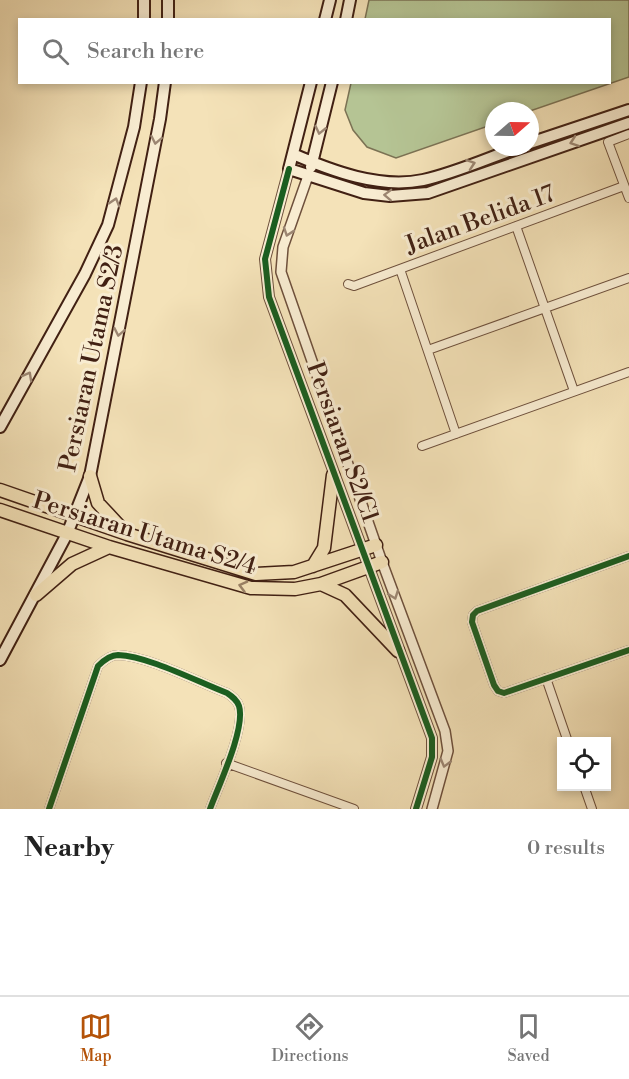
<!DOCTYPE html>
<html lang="en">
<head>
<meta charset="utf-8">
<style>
  :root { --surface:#fff; --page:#f2f2f2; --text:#222; --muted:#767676; --line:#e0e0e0; --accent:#b45309 }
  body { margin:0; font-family:"Libre Bodoni",serif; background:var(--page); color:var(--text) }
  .controls { position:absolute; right:18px; bottom:18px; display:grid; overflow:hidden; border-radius:0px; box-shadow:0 3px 9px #0003 }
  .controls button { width:54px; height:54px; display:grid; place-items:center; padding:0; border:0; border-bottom:2px solid var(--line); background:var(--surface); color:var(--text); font:30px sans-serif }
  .compass { position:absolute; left:485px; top:102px; width:54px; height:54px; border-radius:50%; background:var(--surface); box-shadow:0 3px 9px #0003; rotate:70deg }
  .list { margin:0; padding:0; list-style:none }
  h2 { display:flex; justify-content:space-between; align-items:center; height:78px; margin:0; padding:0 24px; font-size:26px }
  h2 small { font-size:20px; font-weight:400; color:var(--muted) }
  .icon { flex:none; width:33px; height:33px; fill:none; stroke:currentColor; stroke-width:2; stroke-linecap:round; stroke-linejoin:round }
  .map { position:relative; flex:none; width:629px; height:809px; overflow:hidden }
  .search { position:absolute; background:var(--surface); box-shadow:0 3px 9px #0003; left:18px; right:18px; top:18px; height:66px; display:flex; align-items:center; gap:15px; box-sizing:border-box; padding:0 21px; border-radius:0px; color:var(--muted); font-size:22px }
  .sheet { height:186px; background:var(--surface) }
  nav { display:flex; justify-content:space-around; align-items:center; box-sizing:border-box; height:84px; border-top:2px solid var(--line); background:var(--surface); font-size:16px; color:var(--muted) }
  nav a { display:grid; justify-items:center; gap:3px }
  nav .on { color:var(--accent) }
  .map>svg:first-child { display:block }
  .pitch { fill:#b5c494; stroke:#7b7254; stroke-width:1.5 }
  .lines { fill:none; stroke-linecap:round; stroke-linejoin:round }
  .minor-casing { stroke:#6e503c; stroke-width:10 }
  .tertiary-casing { stroke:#6e503c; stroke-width:12 }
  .secondary-casing { stroke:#412013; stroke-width:14 }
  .primary-casing { stroke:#412013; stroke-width:15 }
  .minor { stroke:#f8ecd1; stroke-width:8 }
  .tertiary { stroke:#f8ecd1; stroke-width:9 }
  .secondary { stroke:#f8ecd1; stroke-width:10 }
  .primary { stroke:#f4e2b8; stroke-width:12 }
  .cycleway-casing { stroke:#f8ecd1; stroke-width:10 }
  .cycleway { stroke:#1b5e20; stroke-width:6 }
  .oneway { stroke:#9c8672 }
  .oneway2 { stroke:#9a8166 }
  .labels { text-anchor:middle; stroke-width:6; stroke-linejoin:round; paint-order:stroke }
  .street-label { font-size:24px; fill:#412013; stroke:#f8ecd1 }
</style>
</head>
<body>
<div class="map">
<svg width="629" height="809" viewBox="0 0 629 809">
  <rect width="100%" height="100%" fill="#f4e2b8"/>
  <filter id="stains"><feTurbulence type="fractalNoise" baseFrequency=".00333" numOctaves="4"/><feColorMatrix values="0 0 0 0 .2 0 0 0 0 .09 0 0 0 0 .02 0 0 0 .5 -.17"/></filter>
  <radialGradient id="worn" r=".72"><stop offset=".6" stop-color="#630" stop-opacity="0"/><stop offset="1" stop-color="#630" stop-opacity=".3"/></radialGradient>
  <!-- pitch -->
  <path class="pitch" d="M369,0H629V77L530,111H494V124L396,158L367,147L353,130L345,110L351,83L610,82V20L365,19Z"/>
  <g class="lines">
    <!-- minor casing -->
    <g class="minor-casing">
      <path id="minor" d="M629,134L608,142L629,198
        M516,226L574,391
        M400,269L456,434
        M348,284L354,286L624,186
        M428,350L629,278
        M422,446L629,372
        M629,556L477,611L473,615L472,622L494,685L498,691L504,693L629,650
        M546,678L568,742
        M226,763L354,809
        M584,786L592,809
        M49,809L98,666C104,660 110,655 118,655C148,656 198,682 227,693C233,697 237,700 239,706C246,728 218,787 210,809"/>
    </g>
    <!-- tertiary casing -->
    <g class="tertiary-casing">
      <path id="tertiary" d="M289,169L265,259L269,297L432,738V757L416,809
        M308,176L283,247L281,272L382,562L445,731L448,751L432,809"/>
    </g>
    <!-- secondary casing -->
    <g class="secondary-casing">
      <path id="secondary" d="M144,0V20
        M168,0V20
        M325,20L330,0
        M346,20L350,0
        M311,82L289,169L364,193L390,196L428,193L629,123
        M530,143L629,110
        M293,154C332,171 380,189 423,180C455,173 488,158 519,147
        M311,167L332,82
        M0,427L85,274L108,225L134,127L141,82
        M0,660L67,534L90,476L160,119L165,82"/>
    </g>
    <!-- primary casing -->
    <g class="primary-casing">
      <path id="primary" d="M90,476L98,503L125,532
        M0,490L127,534L256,574L294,572L376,545
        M0,510L109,547L251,588L295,589L321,584L382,562
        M313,566L324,548L333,475
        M321,584L345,595L398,651
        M36,595L72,564L109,547"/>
    </g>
    <!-- minor -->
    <use href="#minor" class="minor"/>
    <!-- tertiary -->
    <use href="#tertiary" class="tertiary"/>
    <!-- secondary -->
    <use href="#secondary" class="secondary"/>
    <!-- primary -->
    <use href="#primary" class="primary"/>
    <!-- cycleway casing -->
    <g class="cycleway-casing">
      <path id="cycleway" d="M289,169L265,259L269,297L432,738V757L416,809
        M629,556L477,611L473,615L472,622L494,685L498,691L504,693L629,650
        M49,809L98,666C104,660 110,655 118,655C148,656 198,682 227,693C233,697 237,700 239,706C246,728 218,787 210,809"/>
    </g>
    <!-- cycleway -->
    <use href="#cycleway" class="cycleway"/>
  </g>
  <!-- one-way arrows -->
  <defs><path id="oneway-chevron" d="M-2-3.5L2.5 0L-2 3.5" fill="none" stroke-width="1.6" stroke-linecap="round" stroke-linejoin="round" transform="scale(1.5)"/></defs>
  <g class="oneway">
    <use href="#oneway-chevron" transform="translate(320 130) rotate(103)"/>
    <use href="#oneway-chevron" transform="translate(156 140) rotate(101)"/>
    <use href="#oneway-chevron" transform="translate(574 142) rotate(161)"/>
    <use href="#oneway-chevron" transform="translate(471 164) rotate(-19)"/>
    <use href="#oneway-chevron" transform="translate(388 195) rotate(-178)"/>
    <use href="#oneway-chevron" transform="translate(115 202) rotate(-73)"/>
    <use href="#oneway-chevron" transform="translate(288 232) rotate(109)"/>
    <use href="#oneway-chevron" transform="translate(119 332) rotate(101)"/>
    <use href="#oneway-chevron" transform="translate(28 376) rotate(-61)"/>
    <use href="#oneway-chevron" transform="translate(394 595) rotate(70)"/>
    <use href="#oneway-chevron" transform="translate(445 763) rotate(105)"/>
  </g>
  <use class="oneway2" href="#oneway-chevron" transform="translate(243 586) rotate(-165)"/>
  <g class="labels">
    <!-- street labels -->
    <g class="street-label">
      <text transform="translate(480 219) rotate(-20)" y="8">Jalan Belida 17</text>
      <text transform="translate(91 358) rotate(-78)" y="8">Persiaran Utama S2/3</text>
      <text transform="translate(343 442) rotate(70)" y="8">Persiaran S2/C1</text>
      <text transform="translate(145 533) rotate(17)" y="8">Persiaran Utama S2/4</text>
    </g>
  </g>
  <rect width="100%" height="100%" filter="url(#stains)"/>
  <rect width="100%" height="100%" fill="url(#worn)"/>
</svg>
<div class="controls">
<button><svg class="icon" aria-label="locate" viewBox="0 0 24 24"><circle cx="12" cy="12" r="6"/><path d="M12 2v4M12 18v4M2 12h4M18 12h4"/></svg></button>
</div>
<svg class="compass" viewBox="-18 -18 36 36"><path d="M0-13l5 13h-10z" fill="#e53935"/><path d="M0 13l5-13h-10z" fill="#767676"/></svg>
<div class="search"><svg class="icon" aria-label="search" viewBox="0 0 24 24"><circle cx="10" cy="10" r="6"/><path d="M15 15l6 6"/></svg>Search here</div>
</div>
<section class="sheet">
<h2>Nearby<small>0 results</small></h2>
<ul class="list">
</ul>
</section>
<nav>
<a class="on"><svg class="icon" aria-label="map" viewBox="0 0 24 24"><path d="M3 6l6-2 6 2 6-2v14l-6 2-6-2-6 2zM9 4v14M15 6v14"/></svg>Map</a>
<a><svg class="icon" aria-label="directions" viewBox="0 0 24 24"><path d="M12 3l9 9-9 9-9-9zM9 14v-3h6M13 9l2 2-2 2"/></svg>Directions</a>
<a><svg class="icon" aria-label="saved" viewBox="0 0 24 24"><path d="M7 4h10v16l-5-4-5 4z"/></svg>Saved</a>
</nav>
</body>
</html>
